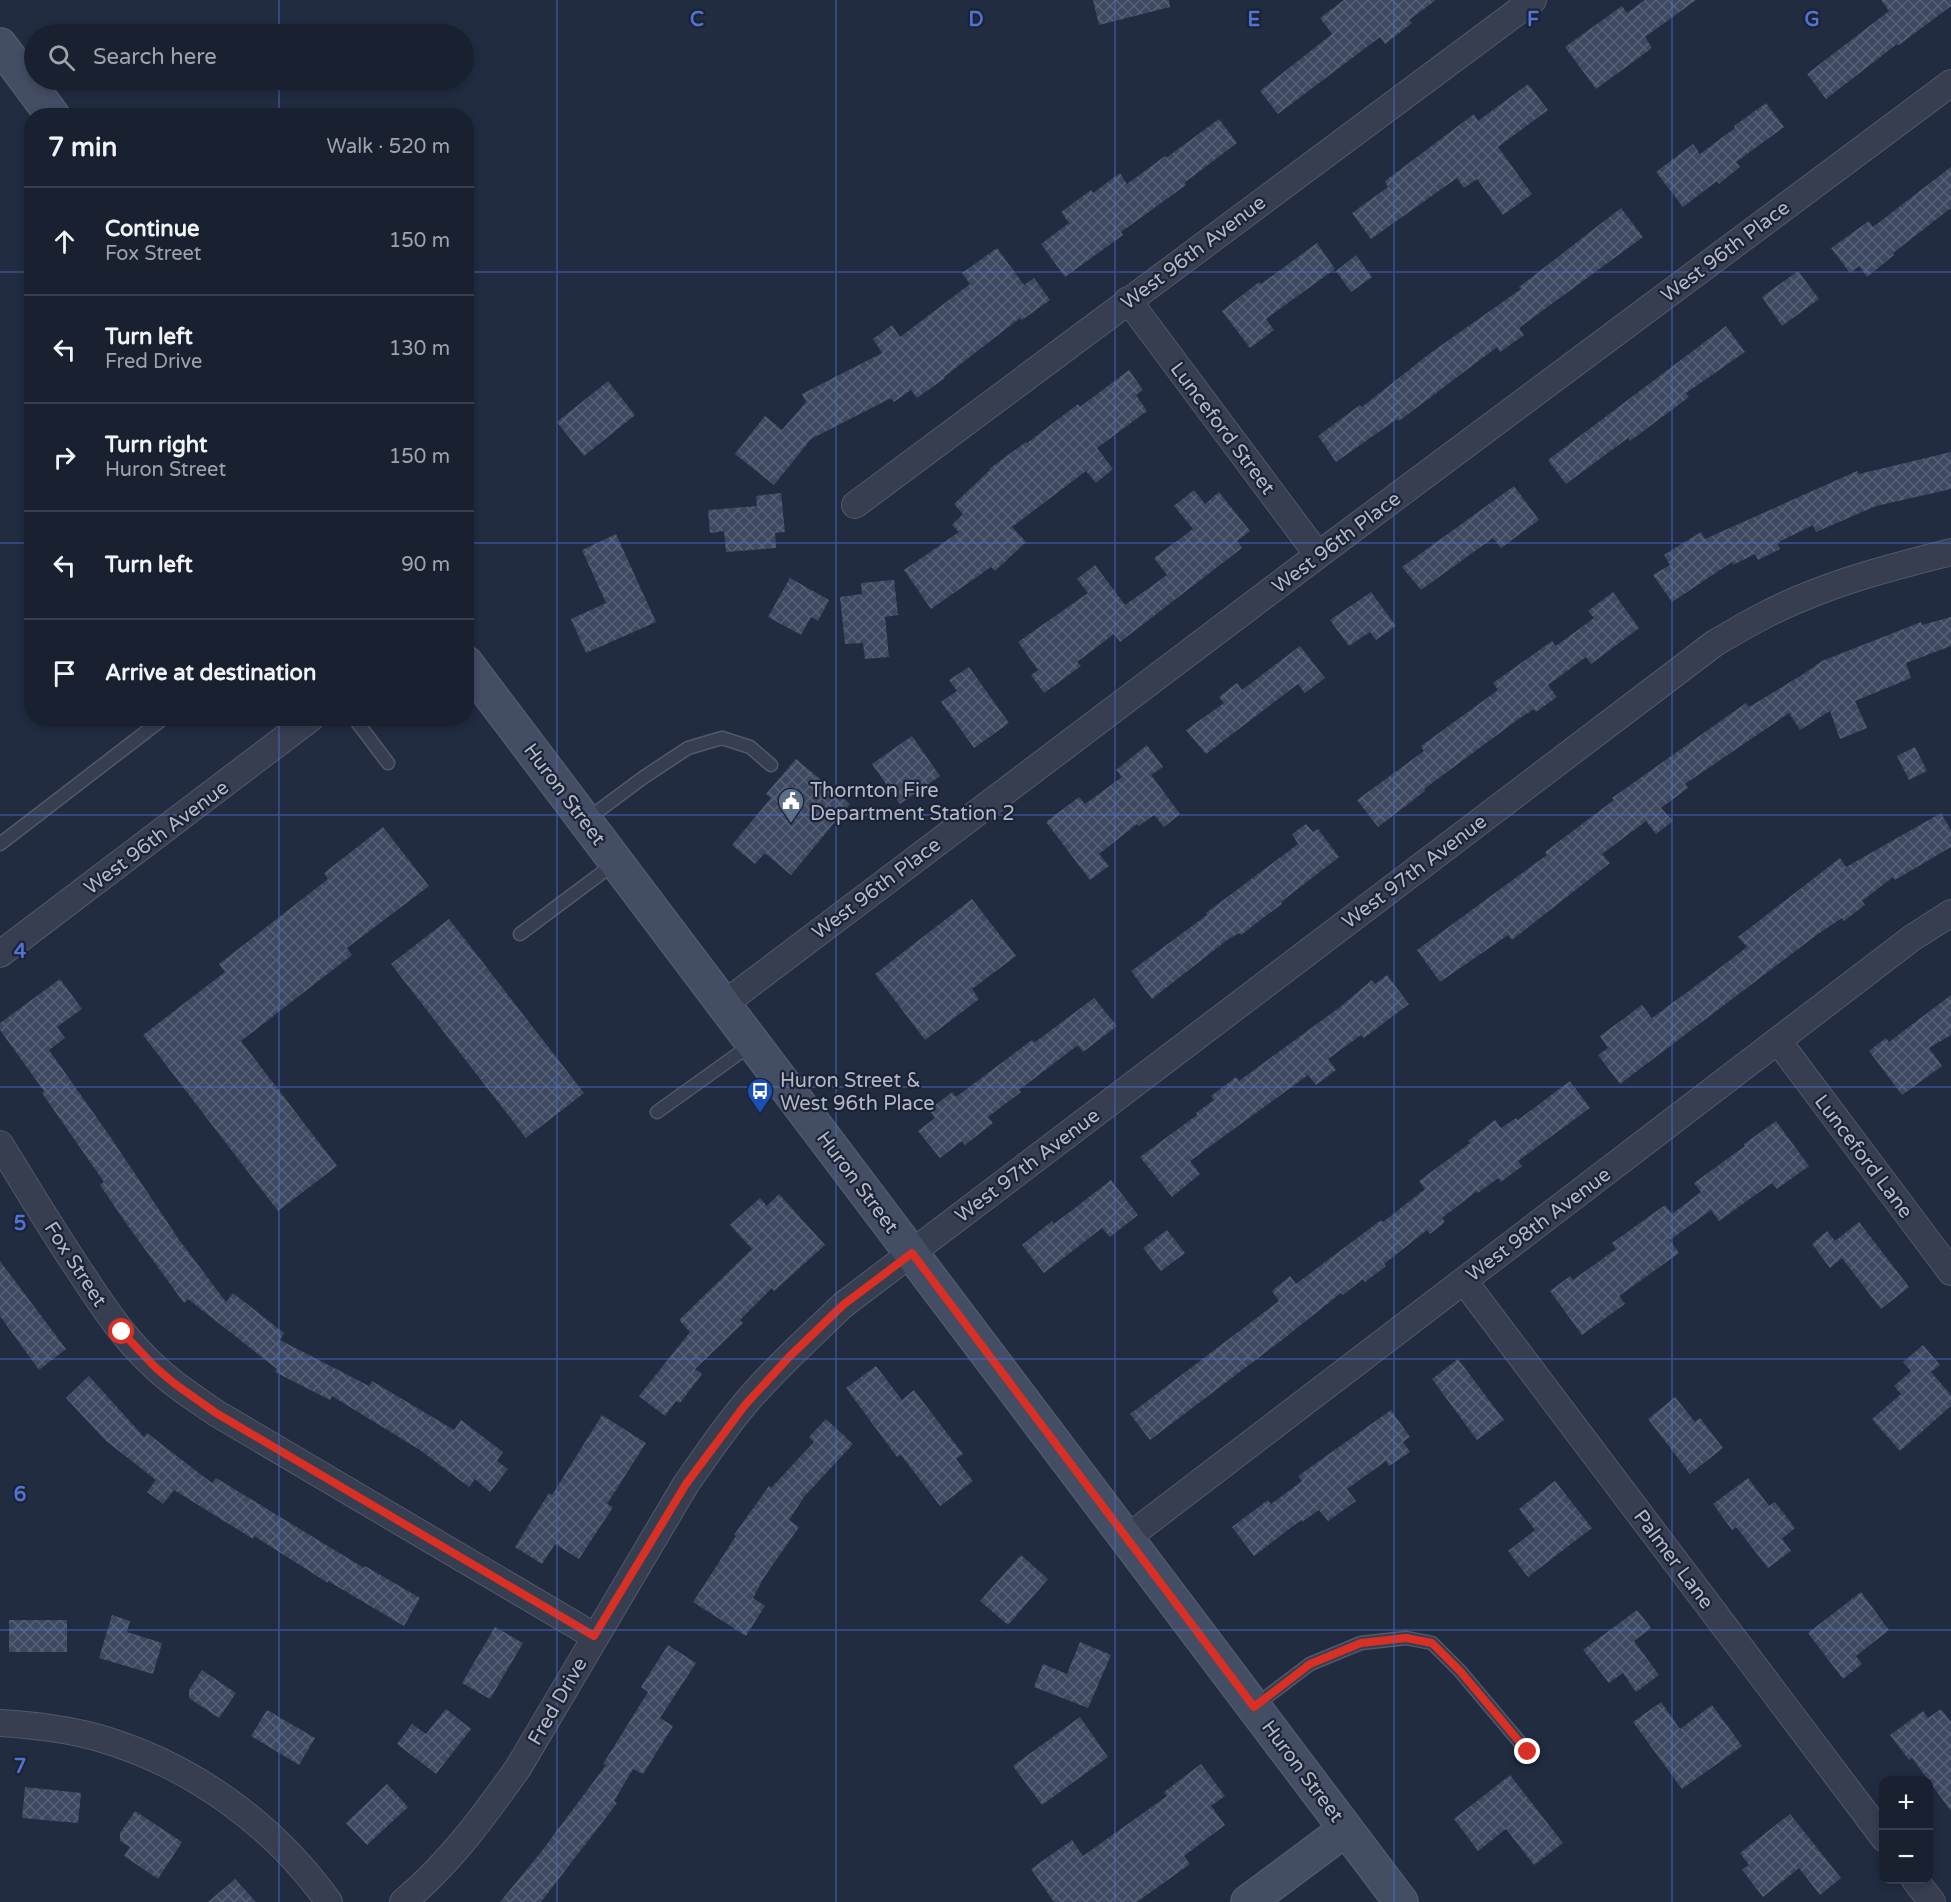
<!DOCTYPE html>
<html lang="en">
<head>
<meta charset="utf-8">
<style>
  :root { --surface:#192131; --page:#222939; --text:#f1f3f6; --muted:#9fa3ab; --line:#373e4d }
  body { margin:0; font-family:"Varela Round",sans-serif; background:var(--page); color:var(--text) }
  .controls { position:absolute; right:18px; bottom:18px; display:grid; overflow:hidden; border-radius:12px; box-shadow:0 3px 9px #0003 }
  .controls button { width:54px; height:54px; display:grid; place-items:center; padding:0; border:0; border-bottom:2px solid var(--line); background:var(--surface); color:var(--text); font:30px sans-serif }
  .stop { position:absolute; width:18px; height:18px; margin:-14px; border:4px solid #d93025; border-radius:50%; background:#fff }
  .stop.end { background:#d93025; border-color:#fff; box-shadow:0 2px 6px #0008 }
  .list { margin:0; padding:0; list-style:none }
  h2 { display:flex; justify-content:space-between; align-items:center; height:78px; margin:0; padding:0 24px; font-size:26px }
  h2 small { font-size:20px; font-weight:400; color:var(--muted) }
  .list li { display:grid; grid-template-columns:39px 1fr auto; gap:18px; align-items:center; box-sizing:border-box; height:108px; padding:0 24px; border-top:2px solid var(--line) }
  .list b { display:block; font-size:22px; white-space:nowrap }
  .list p { margin:0; font-size:20px; white-space:nowrap; color:var(--muted) }
  .list em { font-size:20px; font-style:normal; color:var(--muted) }
  .icon { flex:none; width:33px; height:33px; fill:none; stroke:currentColor; stroke-width:2; stroke-linecap:round; stroke-linejoin:round }
  .map { position:relative; flex:none; width:1951px; height:1902px; overflow:hidden }
  .search { position:absolute; background:var(--surface); box-shadow:0 3px 9px #0003; left:24px; top:24px; width:450px; height:66px; display:flex; align-items:center; gap:15px; box-sizing:border-box; padding:0 21px; border-radius:33px; color:var(--muted); font-size:22px }
  .panel { position:absolute; background:var(--surface); box-shadow:0 3px 9px #0003; left:24px; top:108px; width:450px; height:618px; border-radius:24px }
  .map>svg:first-child { display:block }
  .building { fill:url(#building-cross-hatch) }
  .lines { fill:none; stroke-linecap:round; stroke-linejoin:round }
  .lane-casing { stroke:#51596b; stroke-width:15 }
  .street-casing { stroke:#51596b; stroke-width:28 }
  .secondary-casing { stroke:#51596b; stroke-width:36 }
  .lane { stroke:#363e50; stroke-width:12 }
  .street { stroke:#363e50; stroke-width:26 }
  .secondary { stroke:#434d64; stroke-width:33 }
  .route { stroke:#d93025; stroke-width:8 }
  .grid { fill:none; stroke:#5173d3; stroke-width:1.5; stroke-opacity:0.55 }
  .labels { text-anchor:middle; stroke-width:4.5; stroke-linejoin:round; paint-order:stroke }
  .street-label { font-size:20px; fill:#b2b9cb; stroke:#1b2335 }
  .poi-label { font-size:20px; fill:#b2b9cb; stroke:#1b2335; text-anchor:start }
  .grid-label { font-size:20px; text-anchor:middle; font-weight:bold; fill:#5173d3; stroke:#1b2335; stroke-width:4.5; stroke-linejoin:round; paint-order:stroke }
</style>
</head>
<body>
<div class="map">
<svg width="1951" height="1902" viewBox="0 0 1951 1902">
  <defs>
    <pattern id="building-cross-hatch" width="8" height="8" patternUnits="userSpaceOnUse" patternTransform="scale(1.5)"><rect width="8" height="8" fill="#3d4861"/><path d="M0 0l8 8M0 8l8-8" fill="none" stroke="#576076"/></pattern>
  </defs>
  <rect width="100%" height="100%" fill="#212c41"/>
  <!-- building -->
  <path class="building" d="M1093,0H1169L1170,7L1099,25Z
    M1344,0H1436L1409,20L1412,23L1385,44L1380,37L1278,114L1260,91L1332,34L1320,18Z
    M1645,0H1696L1645,37L1652,48L1596,89L1565,47L1622,6L1627,13Z
    M1881,0H1951V6L1899,45L1897,44L1826,99L1807,74L1889,11Z
    M1528,84L1548,110L1498,147L1532,194L1503,215L1477,179L1464,188L1457,178L1371,239L1352,213L1388,187L1385,181L1474,114L1478,121Z
    M1766,103L1784,127L1736,162L1740,167L1719,184L1717,181L1683,207L1656,172L1693,144L1700,154L1735,128L1734,126Z
    M1219,119L1237,143L1184,183L1186,185L1121,232L1123,235L1065,277L1041,244L1069,223L1061,212L1091,190L1093,193L1120,173L1127,184L1165,156L1166,158Z
    M1951,167V208L1893,253L1894,255L1867,277L1859,266L1850,273L1831,248L1869,221L1873,227Z
    M1621,208L1643,237L1519,328L1524,335L1500,352L1497,347L1399,421L1397,419L1336,462L1318,436L1360,405L1362,407L1429,354L1521,289L1519,287Z
    M1317,243L1335,269L1266,319L1274,330L1250,348L1222,311L1259,282L1261,284Z
    M997,248L1024,285L1034,278L1050,300L1022,320L1020,318L944,377L945,378L917,398L911,390L894,402L891,398L811,439L774,485L735,454L765,416L782,430L806,402L802,394L882,353L873,339L892,325L900,337L970,284L962,273Z
    M1356,255L1372,277L1351,292L1336,271Z
    M1798,271L1819,299L1782,326L1762,297Z
    M1726,326L1745,352L1686,393L1689,397L1630,441L1628,438L1566,484L1548,460Z
    M1129,370L1143,390L1136,395L1147,411L1097,448L1113,469L1096,483L1086,471L1012,527L1026,542L995,571L991,567L931,609L904,570L959,532L952,525L963,514L954,504L990,470L989,469L1026,442L1027,443L1078,404L1080,407Z
    M608,381L635,415L584,456L557,422Z
    M1951,452V489L1876,506L1816,532L1813,525L1777,543L1780,549L1758,560L1755,554L1733,565L1732,562L1672,602L1653,575L1670,565L1664,555L1701,532L1705,539L1857,471L1859,474Z
    M1514,486L1539,520L1501,548L1493,538L1421,590L1402,567Z
    M1194,490L1205,504L1219,492L1250,531L1237,541L1242,548L1120,642L1114,634L1077,662L1081,666L1044,693L1031,675L1038,670L1018,642L1088,593L1077,579L1095,565L1125,605L1167,575L1154,558L1193,529L1174,506Z
    M781,493L785,532L775,533L776,548L726,552L724,531L710,533L708,510L757,506L756,496Z
    M616,534L656,622L586,653L571,619L606,603L582,550Z
    M790,578L829,600L818,621L811,617L801,635L768,617Z
    M894,580L898,615L885,617L889,657L865,659L863,643L845,644L840,597L862,594L861,583Z
    M1371,592L1396,626L1376,640L1370,632L1349,646L1330,620Z
    M1613,592L1639,628L1591,664L1586,657L1548,685L1557,697L1536,712L1534,709L1520,718L1424,789L1425,791L1378,827L1357,800L1424,751L1421,746L1498,690L1493,683L1552,641L1556,646L1594,618L1588,611Z
    M1951,617V646L1906,663L1911,678L1855,701L1867,728L1840,739L1830,711L1800,730L1789,713L1685,784L1688,788L1661,808L1673,821L1656,834L1646,821L1602,854L1610,863L1512,940L1508,935L1440,982L1417,950L1547,855L1545,852L1614,800L1612,798L1746,703L1749,707L1805,673L1822,661L1921,622L1922,625Z
    M1300,646L1325,678L1305,693L1298,684L1206,754L1186,730L1224,703L1219,697L1237,683L1242,690Z
    M969,667L1009,723L974,748L941,702L957,691L949,680Z
    M912,736L940,776L900,804L872,764Z
    M1147,745L1163,767L1151,775L1180,814L1164,827L1154,815L1139,826L1137,824L1099,854L1109,866L1090,880L1046,822L1079,797L1085,804L1122,777L1116,770Z
    M1915,747L1927,771L1909,780L1897,756Z
    M796,759L850,804L791,875L765,853L755,864L732,845L771,798L766,794Z
    M1941,813L1951,830V847L1895,880L1893,877L1862,901L1865,905L1844,921L1842,918L1818,934L1620,1084L1598,1055L1608,1048L1600,1036L1642,1005L1652,1018L1721,967L1747,947L1738,937L1840,858L1846,867Z
    M1306,824L1313,832L1318,829L1339,857L1281,902L1282,904L1263,918L1241,935L1239,933L1227,940L1152,999L1131,971L1207,915L1206,913L1298,844L1292,834Z
    M383,827L429,886L347,948L352,955L241,1041L337,1166L278,1211L143,1035L225,972L219,964L328,879L324,873Z
    M972,899L1016,956L972,989L979,999L925,1040L875,974Z
    M449,919L584,1093L526,1138L391,964Z
    M1387,975L1409,1004L1364,1038L1361,1035L1328,1059L1336,1070L1316,1085L1308,1075L1190,1161L1200,1174L1172,1197L1140,1157L1197,1115L1196,1113L1214,1100L1211,1096L1236,1077L1239,1081L1340,1007L1372,980L1375,984Z
    M60,979L82,1009L57,1027L65,1038L49,1050L109,1135L180,1241L226,1302L233,1293L284,1333L280,1340L369,1386L372,1381L454,1430L461,1420L503,1452L497,1461L508,1469L490,1492L475,1479L469,1487L420,1450L332,1396L330,1400L275,1372L277,1369L188,1299L184,1303L128,1226L100,1185L104,1182L42,1093L44,1091L0,1030V1023Z
    M1951,995V1035L1929,1048L1942,1066L1902,1095L1869,1051L1886,1038L1889,1042Z
    M1094,998L1117,1026L1083,1052L1078,1045L1019,1090L1021,1092L988,1117L993,1123L965,1145L962,1141L940,1158L918,1131L935,1118L929,1110L952,1092L956,1097L1032,1040L1034,1043Z
    M1570,1081L1590,1108L1518,1161L1522,1166L1501,1182L1498,1178L1478,1193L1477,1191L1442,1218L1445,1222L1430,1234L1427,1230L1384,1264L1386,1266L1365,1282L1363,1279L1343,1295L1341,1293L1282,1340L1150,1440L1130,1414L1279,1301L1272,1291L1290,1276L1296,1284L1381,1220L1383,1222L1425,1189L1419,1181L1470,1143L1468,1141L1495,1120L1501,1128L1516,1118L1518,1120Z
    M1776,1121L1809,1166L1777,1189L1772,1183L1719,1221L1711,1210L1670,1240L1679,1253L1619,1296L1625,1304L1582,1335L1550,1291L1570,1276L1573,1280L1616,1249L1612,1243L1665,1205L1672,1214L1701,1192L1694,1183L1745,1146L1744,1144Z
    M1111,1180L1138,1215L1110,1237L1102,1228L1044,1273L1022,1245L1052,1221L1054,1224Z
    M779,1194L825,1245L774,1291L772,1288L740,1320L743,1323L695,1369L702,1374L680,1403L676,1401L665,1416L639,1396L690,1332L679,1320L752,1249L730,1225L760,1198L767,1206Z
    M1859,1222L1909,1287L1881,1309L1842,1258L1830,1268L1812,1244L1827,1231L1835,1241Z
    M1167,1230L1185,1253L1161,1271L1143,1248Z
    M0,1261L66,1349L39,1370L0,1316Z
    M1923,1345L1940,1365L1931,1372L1951,1395V1406L1900,1451L1872,1419L1901,1394L1894,1386L1911,1371L1903,1362Z
    M1458,1359L1504,1420L1477,1440L1432,1379Z
    M876,1366L902,1400L914,1390L963,1454L956,1459L973,1481L940,1506L901,1455L897,1457L846,1388Z
    M89,1376L144,1437L147,1433L212,1483L216,1478L364,1568L365,1566L420,1598L404,1626L328,1581V1583L254,1536L253,1539L174,1490L163,1504L147,1492L156,1480L106,1441L66,1398Z
    M1675,1397L1695,1422L1700,1418L1723,1448L1690,1474L1648,1419Z
    M1391,1410L1410,1437L1403,1442L1410,1452L1389,1466L1386,1461L1347,1489L1356,1501L1328,1521L1319,1510L1302,1522L1301,1520L1254,1556L1232,1527L1268,1500L1271,1504L1302,1481L1298,1476Z
    M602,1415L646,1443L607,1504L613,1507L579,1559L555,1544L542,1564L515,1547L549,1493L552,1495Z
    M826,1419L853,1444L804,1497L789,1520L799,1527L763,1579L753,1598L765,1606L746,1636L693,1602L736,1536L734,1535L769,1486L771,1488L814,1442L809,1437Z
    M1748,1478L1769,1506L1775,1502L1795,1528L1782,1539L1791,1551L1768,1568L1736,1527L1732,1530L1713,1504Z
    M1555,1481L1592,1528L1528,1577L1508,1551L1535,1530L1519,1509Z
    M1021,1555L1048,1579L1008,1625L980,1601Z
    M1861,1592L1889,1630L1856,1656L1862,1664L1843,1679L1808,1633Z
    M1637,1610L1651,1628L1634,1641L1659,1675L1636,1692L1623,1673L1609,1683L1583,1650Z
    M112,1615L130,1621L127,1632L162,1643L153,1674L99,1658Z
    M9,1620H67V1652H9Z
    M495,1627L523,1643L490,1699L462,1683Z
    M1080,1642L1111,1655L1088,1708L1034,1687L1043,1664L1067,1674Z
    M668,1645L696,1663L660,1718L673,1726L643,1774L633,1769L614,1801L617,1803L541,1902H500L541,1852L606,1765L603,1764L648,1692L641,1687Z
    M202,1670L236,1693L219,1718L189,1698V1690Z
    M1661,1702L1680,1729L1712,1705L1742,1746L1682,1789L1633,1722Z
    M446,1709L471,1729L436,1774L397,1744L412,1724L426,1734Z
    M1941,1709L1951,1722V1811L1912,1758L1909,1760L1890,1735L1923,1711L1928,1718Z
    M267,1710L315,1738L299,1765L251,1736Z
    M1080,1717L1108,1757L1042,1805L1013,1766Z
    M1201,1764L1225,1796L1211,1806L1225,1825L1184,1856L1190,1864L1137,1902H1054L1031,1869L1072,1840L1083,1856L1167,1796L1164,1792Z
    M1510,1775L1563,1843L1534,1865L1506,1829L1478,1851L1454,1819Z
    M387,1784L408,1807L367,1845L346,1823Z
    M25,1787L81,1793L78,1823L22,1818Z
    M135,1811L182,1842L158,1879L124,1856L130,1847L120,1841V1833Z
    M1790,1814L1841,1878L1820,1895L1799,1868L1763,1897L1742,1870L1749,1865L1740,1853Z
    M235,1879L256,1902H208Z"/>
  <g class="lines">
    <!-- lane casing -->
    <g class="lane-casing">
      <path id="lane" d="M354,718L388,763
        M586,820L644,777L688,748L722,738L750,747L771,765
        M0,844L164,718
        M520,934L615,863
        M657,1112L752,1044
        M1256,1705L1310,1664L1361,1643L1406,1638L1432,1643L1460,1671L1528,1752"/>
    </g>
    <!-- street casing -->
    <g class="street-casing">
      <path id="street" d="M1128,300L1318,555
        M855,505L1533,0
        M0,954L311,718
        M724,1004L1318,555L1951,83
        M1778,1041L1951,1272
        M0,1144C27,1188 54,1233 83,1276C105,1310 127,1342 157,1369C175,1386 196,1399 216,1413L594,1636
        M1464,1281L1884,1838
        M1127,1538L1912,938L1951,913
        M0,1723C33,1725 67,1729 99,1738C192,1765 273,1824 329,1902
        M1915,1880L1932,1902
        M403,1902C449,1864 484,1816 518,1768L686,1484C705,1457 723,1430 744,1405C774,1369 809,1338 843,1305L1715,643C1731,634 1747,624 1763,616C1822,585 1887,568 1951,552"/>
    </g>
    <!-- secondary casing -->
    <g class="secondary-casing">
      <path id="secondary" d="M0,45L53,116
        M466,663L1401,1902
        M1248,1902L1346,1829"/>
    </g>
    <!-- lane -->
    <use href="#lane" class="lane"/>
    <!-- street -->
    <use href="#street" class="street"/>
    <!-- secondary -->
    <use href="#secondary" class="secondary"/>
  </g>
  <g class="lines">
    <!-- route -->
    <path class="route" d="M122,1332L156,1368L175,1384L216,1413L594,1636L686,1484L745,1405L790,1356L843,1305L912,1253L1254,1707L1310,1664L1361,1643L1406,1638L1432,1643L1460,1671L1528,1752"/>
  </g>
  <!-- grid -->
  <path class="grid" d="M279,0V34M557,0V1902M836,0V1902M1115,0V1902M1394,0V1902M1672,0V1902M279,80V116M0,272H32M466,272H1951M0,543H32M466,543H1951M279,718V1902M0,815H1951M0,1087H1951M0,1359H1951M0,1630H1951"/>
  <!-- icons -->
  <defs>
    <g id="civic-pin" transform="scale(1.35)"><path d="M0 17L-7.5 6A9.5 9.5 0 1 1 7.5 6Z" fill="#5c6f8a" stroke="#1b2335"/><path d="M-.6-6.5H3V-4.5H.6V-3L4-1V1h2V6H-6V1h2V-1L-.6-3ZM-1.2 2.5V6h2.4V2.5Z" fill="#fff"/></g>
    <g id="bus-pin" transform="scale(1.35)"><path d="M0 17L-7.5 6A9.5 9.5 0 1 1 7.5 6Z" fill="#1a4fb4" stroke="#1b2335"/><path d="M-5-6H5V4H4V6H2V4H-2V6H-4V4H-5ZM-3.5-4V0h7V-4ZM-3.5 1.2v1.5H-2V1.2ZM2 1.2v1.5H3.5V1.2Z" fill="#fff"/></g>
  </defs>
  <g fill-rule="evenodd">
    <use href="#civic-pin" x="791" y="801"/>
    <use href="#bus-pin" x="760" y="1091"/>
  </g>
  <g class="labels">
    <!-- street labels -->
    <g class="street-label">
      <text transform="translate(1725 251) rotate(-37)" y="7">West 96th Place</text>
      <text transform="translate(1193 252) rotate(-37)" y="7">West 96th Avenue</text>
      <text transform="translate(1223 428) rotate(53)" y="7">Lunceford Street</text>
      <text transform="translate(1336 542) rotate(-37)" y="7">West 96th Place</text>
      <text transform="translate(565 794) rotate(53)" y="7">Huron Street</text>
      <text transform="translate(156 837) rotate(-37)" y="7">West 96th Avenue</text>
      <text transform="translate(1414 871) rotate(-37)" y="7">West 97th Avenue</text>
      <text transform="translate(876 888) rotate(-37)" y="7">West 96th Place</text>
      <text transform="translate(1864 1156) rotate(53)" y="7">Lunceford Lane</text>
      <text transform="translate(1027 1165) rotate(-37)" y="7">West 97th Avenue</text>
      <text transform="translate(858 1182) rotate(53)" y="7">Huron Street</text>
      <text transform="translate(1538 1224) rotate(-37)" y="7">West 98th Avenue</text>
      <text transform="translate(76 1264) rotate(57)" y="7">Fox Street</text>
      <text transform="translate(1674 1559) rotate(53)" y="7">Palmer Lane</text>
      <text transform="translate(557 1701) rotate(-60)" y="7">Fred Drive</text>
      <text transform="translate(1303 1771) rotate(53)" y="7">Huron Street</text>
    </g>
    <!-- poi labels -->
    <g class="poi-label">
      <text x="810" y="797">Thornton Fire<tspan x="810" dy="23">Department Station 2</tspan></text>
      <text x="780" y="1087">Huron Street &amp;<tspan x="780" dy="23">West 96th Place</tspan></text>
    </g>
  </g>
  <g class="grid-label">
    <text x="697" y="26">C</text>
    <text x="976" y="26">D</text>
    <text x="1254" y="26">E</text>
    <text x="1533" y="26">F</text>
    <text x="1812" y="26">G</text>
    <text x="20" y="958">4</text>
    <text x="20" y="1230">5</text>
    <text x="20" y="1501">6</text>
    <text x="20" y="1773">7</text>
  </g>
</svg>
<div class="controls">
<button>+</button>
<button>−</button>
</div>
<div class="stop" style="left:122px;top:1332px"></div>
<div class="stop end" style="left:1528px;top:1752px"></div>
<div class="search"><svg class="icon" aria-label="search" viewBox="0 0 24 24"><circle cx="10" cy="10" r="6"/><path d="M15 15l6 6"/></svg>Search here</div>
<section class="panel">
<h2>7 min<small>Walk · 520 m</small></h2>
<ul class="list">
<li><svg class="icon" aria-label="ahead" viewBox="0 0 24 24"><path d="M12 20V5M6 11l6-6 6 6"/></svg><div><b>Continue</b><p>Fox Street</p></div><em>150 m</em></li>
<li><svg class="icon" aria-label="left" viewBox="0 0 24 24"><path d="M17 20v-9H6M10 6l-5 5 5 5"/></svg><div><b>Turn left</b><p>Fred Drive</p></div><em>130 m</em></li>
<li><svg class="icon" aria-label="right" viewBox="0 0 24 24"><path d="M7 20v-9h11M14 6l5 5-5 5"/></svg><div><b>Turn right</b><p>Huron Street</p></div><em>150 m</em></li>
<li><svg class="icon" aria-label="left" viewBox="0 0 24 24"><path d="M17 20v-9H6M10 6l-5 5 5 5"/></svg><div><b>Turn left</b></div><em>90 m</em></li>
<li><svg class="icon" aria-label="arrive" viewBox="0 0 24 24"><path d="M6 21V4h12l-3 4 3 4H6"/></svg><div><b>Arrive at destination</b></div></li>
</ul>
</section>
</div>
</body>
</html>
